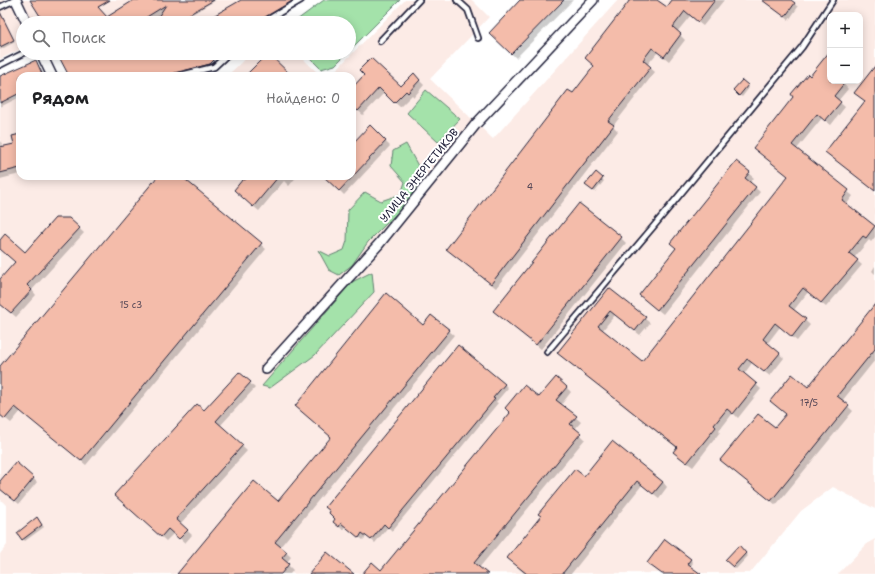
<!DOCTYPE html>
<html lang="ru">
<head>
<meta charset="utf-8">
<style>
  :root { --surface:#fff; --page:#f2f2f2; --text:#202124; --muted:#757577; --line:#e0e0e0 }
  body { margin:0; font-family:"Shantell Sans",sans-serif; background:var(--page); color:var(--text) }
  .controls { position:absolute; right:12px; top:12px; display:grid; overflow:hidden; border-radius:8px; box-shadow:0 2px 10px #0003 }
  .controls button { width:36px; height:36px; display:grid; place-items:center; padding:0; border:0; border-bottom:1px solid var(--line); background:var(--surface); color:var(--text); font:20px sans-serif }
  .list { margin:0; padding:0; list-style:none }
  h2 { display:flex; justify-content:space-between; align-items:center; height:52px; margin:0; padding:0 16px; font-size:17px }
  h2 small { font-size:13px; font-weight:400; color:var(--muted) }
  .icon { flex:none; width:22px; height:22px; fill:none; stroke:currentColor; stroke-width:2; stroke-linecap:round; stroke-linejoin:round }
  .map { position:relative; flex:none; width:875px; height:574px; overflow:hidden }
  .search { position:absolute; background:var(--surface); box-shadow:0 2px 10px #0003; left:16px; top:16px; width:340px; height:44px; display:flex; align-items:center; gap:10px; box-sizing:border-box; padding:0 14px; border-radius:22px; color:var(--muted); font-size:15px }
  .panel { position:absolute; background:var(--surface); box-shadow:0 2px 10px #0003; left:16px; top:72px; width:340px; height:108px; border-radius:12px }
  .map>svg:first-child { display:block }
  .built { fill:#fcebe6; fill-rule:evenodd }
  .green { fill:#a4e2aa; stroke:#638272 }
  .shadow { fill:#0003 }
  .building { fill:#f4bcaa; stroke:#22223b }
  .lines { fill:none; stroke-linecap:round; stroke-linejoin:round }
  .service-casing { stroke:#22223b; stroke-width:8 }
  .minor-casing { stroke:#22223b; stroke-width:12 }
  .service { stroke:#fff; stroke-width:4.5 }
  .minor { stroke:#fff; stroke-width:9 }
  .labels { text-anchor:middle; stroke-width:4; stroke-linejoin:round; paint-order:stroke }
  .number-label { font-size:9px; fill:#564857 }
  .street-label { font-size:11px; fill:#22223b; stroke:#fff }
</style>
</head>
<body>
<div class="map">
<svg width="875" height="574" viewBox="0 0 875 574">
  <rect width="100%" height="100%" fill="#fff"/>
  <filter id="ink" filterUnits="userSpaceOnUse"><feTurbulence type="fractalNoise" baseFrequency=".025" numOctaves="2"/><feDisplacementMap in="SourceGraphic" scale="8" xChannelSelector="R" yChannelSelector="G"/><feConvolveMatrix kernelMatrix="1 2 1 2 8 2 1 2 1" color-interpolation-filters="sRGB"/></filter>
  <g filter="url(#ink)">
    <!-- built -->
    <path class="built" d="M0,0H12L23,23V48L0,59Z
      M20,0H294L256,23H31Z
      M405,0H472L489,17L430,79L493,139L618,0H875V509L833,487L801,511L750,573L0,574V554L7,545V506L0,499V101L12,98L20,99V176H352V76H330ZM830,15H860V81H830Z
      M251,53H297L321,76H227Z
      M875,539V574H838L868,543Z"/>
    <!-- green -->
    <path class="green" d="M324,0H400L349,51V23H293Z
      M305,53H347L335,65L321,69Z
      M426,90L460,119L438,142L407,113Z
      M406,144L423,175L408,202L368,242L352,265L339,275L329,270L318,250L330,256L344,250L347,241L348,210L365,192L381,201L401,194L405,182L391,166L393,151Z
      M372,272L374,292L315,355L270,388L262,386L352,282Z"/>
    <!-- shadow -->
    <path class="shadow" d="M32,0H111L98,8L107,18L136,0H216L177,23H43Z
      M244,0H296L257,23H204Z
      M522,0H573L516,58L490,33Z
      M632,0H656L667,9L674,0H724L703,26L690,16L677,32L685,40L669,61L658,52L647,65L655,72L613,126L618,131L496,288L452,253L595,66Z
      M762,0H790L798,7L789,20Z
      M0,13L15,42L0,50Z
      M58,53H223L210,65L168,76H69Z
      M830,57V81H841L848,89L838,101L845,107L831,125L822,118L796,150L853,196L846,205L875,227V237L871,242L869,240L854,258L862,265L826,307L808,292L794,310L810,325L797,341L780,327L767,344L784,358L770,376L752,363L744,374L761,389L738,418L733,413L719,431L720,432L693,467L679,457L677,448L558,353L609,289L650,323L640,335L615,315L602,331L642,362L789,176L759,152L810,77Z
      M36,61L45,76H20V97L0,107V78Z
      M366,75L401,88L414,75L424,85L414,97L412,95L400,107L384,93L363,115L352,105V90Z
      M742,81L749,88L742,97L734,90Z
      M370,127L390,146L344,195L325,176H352V145Z
      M20,135V174L0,179V141L4,147L15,144Z
      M736,163L754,178L750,183L760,192L663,314L640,295L677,249Z
      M160,176H179L266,249L86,465L21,411L11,423L0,414V368Z
      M250,176H297L289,186L284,181L259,211L240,195L245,182Z
      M602,179L604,181L595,192L589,187Z
      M69,219L84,233L32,290L36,295L16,317L0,303V280L16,262L0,248V241L25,253Z
      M621,238L626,243L541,349L499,315Z
      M875,266V274L872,271Z
      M875,306V360L842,401L853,411L776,505L726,464L775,429Z
      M423,326L449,331L454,335L280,547L291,557L286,563L293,570L290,574H179L279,502L332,437L296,406Z
      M239,373L255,388L220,426L247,451L180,524L192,535L185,543L174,533L166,541L120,499Z
      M504,384L508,388L496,402L498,403L392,531L388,527L375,543L367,536L363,540L345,526L343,530L337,525V519L326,507Z
      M566,387L571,392L561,405L581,422L575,429L585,439L479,568L485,574H363L381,572L540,399Z
      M16,464L37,482L19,504L0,488V482Z
      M584,478L663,482L667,487L659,498L642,485L571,574H525L508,558Z
      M39,521L44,527L25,541L23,539Z
      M739,547L748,556L736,569L726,560Z
      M690,559L693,563L690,567L698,574H662Z"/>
    <!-- building -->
    <path class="building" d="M30,0H110L98,7L107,17L134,0H214L174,23H154L166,5L137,23H42L39,17L40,16Z
      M241,0H294L256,23H201Z
      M520,0H564L511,54L489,33Z
      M630,0H657L667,7L672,0H715L698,22L685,11L673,27L681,34L664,57L652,48L643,60L651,67L608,121L614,125L491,284L446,249L568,90L573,93L594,66L585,58Z
      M762,0H791L795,3L785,17Z
      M0,12L14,40L0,47Z
      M830,51V81H846L834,96L841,102L825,121L817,114L792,145L849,190L842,200L875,226L866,238L863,236L849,253L858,260L821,303L803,288L789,306L806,319L792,337L775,323L763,339L780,353L764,372L747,359L739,369L757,384L733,414L727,409L714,425L716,427L687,463L673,452L677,447L557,353L609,288L646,317L635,331L610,311L598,326L642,361L788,176L753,148L793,97L791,94L808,74L810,76Z
      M57,53H221L210,64L165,76H69Z
      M268,53L292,76H245Z
      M371,58L401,86L414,73L420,80L408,93L406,91L394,103L379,88L358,111L352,106V88L364,75L359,70Z
      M36,60L43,76H20V93L0,103V76Z
      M875,66V191L825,152L865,101L854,93Z
      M742,80L748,85L739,96L733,90Z
      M370,125L386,141L339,191L323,176H352V144Z
      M20,134V168L0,173V147L14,144L12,136Z
      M736,161L750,172L745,178L756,187L657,310L639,295L676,248L670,243Z
      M596,172L603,178L593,191L585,185Z
      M158,176H181L262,243L81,461L15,407L5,419L0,415V366Z
      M249,176H279L253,207L234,190L243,179L245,180Z
      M579,203L622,237L536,345L493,311Z
      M55,218H69L80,228L27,285L32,290L11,313L0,304V279L15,262L0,249V240L5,234L25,252Z
      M386,293L423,325L431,315L450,330L275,542L287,552L282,558L289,564L281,574H177L254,481L278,501L331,437L295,406Z
      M875,304V349L837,396L849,405L771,501L720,460L758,414L775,427L786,414L770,401L792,374L808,387Z
      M458,345L505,384L493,398L495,399L388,528L384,524L371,540L362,533L359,538L341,523L339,527L333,522L335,519L329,513L330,511L325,507Z
      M239,372L251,382L216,421L243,445L176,519L188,530L179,539L168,529L161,537L114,495L197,404L204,410Z
      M556,377L567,387L556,400L577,416L570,424L581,433L474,563L488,574H362L372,562L381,570L510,413L505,408L524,385L539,397Z
      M612,441L663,482L653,494L637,481L562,574H527L507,558L541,516L538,514L575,469L584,476Z
      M16,462L34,478L15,501L0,489V481Z
      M37,517L42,525L22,540L17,533Z
      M665,539L691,559L687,564L701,574H662L647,563Z
      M739,545L746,553L733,567L725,560Z
      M327,552L354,574H309Z"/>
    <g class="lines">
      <!-- service casing -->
      <g class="service-casing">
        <path id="service" d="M457,0L468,10L478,38
          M0,7L15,0
          M262,23L301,0
          M380,41L419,0
          M0,65L24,53
          M177,76L214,67L229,53
          M547,352L653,227L802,47L833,0"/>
      </g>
      <!-- minor casing -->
      <g class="minor-casing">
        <path id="minor" d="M16,0L27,23
          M41,53L52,76
          M266,369L379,244L476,124L593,0"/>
      </g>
      <!-- service -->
      <use href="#service" class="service"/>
      <!-- minor -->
      <use href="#minor" class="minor"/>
    </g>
  </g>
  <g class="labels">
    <!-- number labels -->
    <g class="number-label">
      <text x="530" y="190">4</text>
      <text x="131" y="308">15 с3</text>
      <text x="809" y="406">17/5</text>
    </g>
    <!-- street labels -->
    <g class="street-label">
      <text transform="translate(419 175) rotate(-51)" y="4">УЛИЦА ЭНЕРГЕТИКОВ</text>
    </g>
  </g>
</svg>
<div class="controls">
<button>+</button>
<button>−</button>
</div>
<div class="search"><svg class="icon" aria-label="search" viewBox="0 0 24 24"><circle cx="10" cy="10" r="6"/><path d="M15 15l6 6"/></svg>Поиск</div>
<section class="panel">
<h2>Рядом<small>Найдено: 0</small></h2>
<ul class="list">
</ul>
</section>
</div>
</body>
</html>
